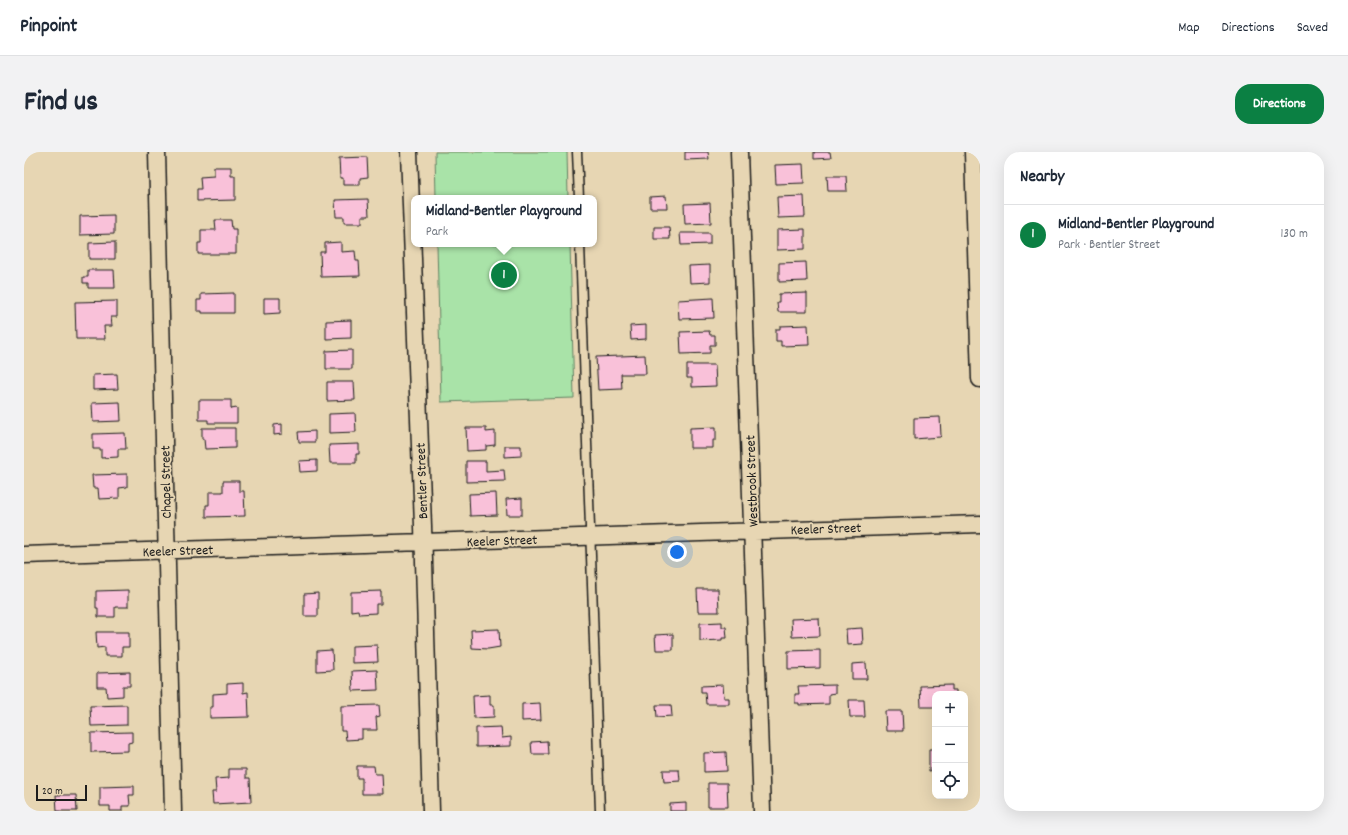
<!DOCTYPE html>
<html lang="en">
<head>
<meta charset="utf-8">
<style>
  :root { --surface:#fff; --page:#f2f2f3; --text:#1f2937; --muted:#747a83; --line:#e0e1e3; --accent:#0b8043 }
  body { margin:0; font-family:Dekko,sans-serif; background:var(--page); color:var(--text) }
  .controls { position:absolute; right:12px; bottom:12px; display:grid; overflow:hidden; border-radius:8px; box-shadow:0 4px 16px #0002 }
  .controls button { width:36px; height:36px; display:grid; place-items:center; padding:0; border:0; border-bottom:1px solid var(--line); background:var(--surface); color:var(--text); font:20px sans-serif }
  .scale { position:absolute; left:12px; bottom:10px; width:51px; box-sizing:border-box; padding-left:4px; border:2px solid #1c1c1c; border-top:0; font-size:11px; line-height:14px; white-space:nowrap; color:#1c1c1c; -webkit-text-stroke:3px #e7d6b3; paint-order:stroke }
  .you { position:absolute; left:653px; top:400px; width:14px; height:14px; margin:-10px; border:3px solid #fff; border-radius:50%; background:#1a73e8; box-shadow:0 0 0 6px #1a73e833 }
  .badge { display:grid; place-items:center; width:26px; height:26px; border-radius:50%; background:var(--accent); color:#fff; font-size:13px; font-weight:700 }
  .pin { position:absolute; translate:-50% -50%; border:2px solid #fff; box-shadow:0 1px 4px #0006 }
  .popup { position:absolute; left:387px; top:43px; width:186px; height:52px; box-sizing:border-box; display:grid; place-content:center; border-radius:8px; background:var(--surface); filter:drop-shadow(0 1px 3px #0005); font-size:13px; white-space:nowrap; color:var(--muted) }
  .popup b { font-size:15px; color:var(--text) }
  .popup::after { content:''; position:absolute; left:50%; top:100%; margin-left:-8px; border:8px solid transparent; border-top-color:var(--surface) }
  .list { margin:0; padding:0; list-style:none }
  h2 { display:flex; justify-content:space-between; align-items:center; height:52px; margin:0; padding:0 16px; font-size:17px }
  h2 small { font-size:13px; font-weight:400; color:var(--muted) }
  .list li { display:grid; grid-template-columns:26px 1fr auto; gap:12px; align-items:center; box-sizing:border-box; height:60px; padding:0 16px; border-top:1px solid var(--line) }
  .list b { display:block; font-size:15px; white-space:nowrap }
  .list p { margin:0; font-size:13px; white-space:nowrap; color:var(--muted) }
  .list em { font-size:13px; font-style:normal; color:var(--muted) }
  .icon { flex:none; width:22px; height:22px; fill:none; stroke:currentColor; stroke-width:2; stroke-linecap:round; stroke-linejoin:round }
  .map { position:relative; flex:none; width:956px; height:659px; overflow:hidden; border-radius:16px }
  header { display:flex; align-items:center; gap:24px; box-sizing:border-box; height:56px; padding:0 20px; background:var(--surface); border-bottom:1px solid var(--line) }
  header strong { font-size:19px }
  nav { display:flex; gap:22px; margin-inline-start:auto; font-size:14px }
  .intro { display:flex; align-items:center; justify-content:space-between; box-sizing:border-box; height:96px; padding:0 24px }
  h1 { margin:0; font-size:28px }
  .button { padding:10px 18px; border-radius:16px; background:var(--accent); color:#fff; font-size:14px; font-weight:700 }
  main { display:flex; gap:24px; padding:0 24px }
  aside { flex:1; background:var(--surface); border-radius:16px; box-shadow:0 4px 16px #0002 }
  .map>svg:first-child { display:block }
  .green { fill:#a9e3a8; stroke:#628062 }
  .building { fill:#f9c1d9; stroke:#1c1c1c }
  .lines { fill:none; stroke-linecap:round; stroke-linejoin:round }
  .service-casing { stroke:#1c1c1c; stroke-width:11 }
  .minor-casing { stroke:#1c1c1c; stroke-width:19 }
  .service { stroke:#e7d6b3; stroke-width:8 }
  .minor { stroke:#e7d6b3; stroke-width:16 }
  .labels { text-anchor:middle; stroke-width:3.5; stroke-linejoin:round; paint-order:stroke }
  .street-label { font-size:14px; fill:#1c1c1c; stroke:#e7d6b3 }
</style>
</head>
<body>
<header>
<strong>Pinpoint</strong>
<nav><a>Map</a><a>Directions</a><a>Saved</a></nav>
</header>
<div class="intro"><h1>Find us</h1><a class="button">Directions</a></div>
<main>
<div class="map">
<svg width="956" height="659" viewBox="0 0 956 659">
  <rect width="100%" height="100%" fill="#e7d6b3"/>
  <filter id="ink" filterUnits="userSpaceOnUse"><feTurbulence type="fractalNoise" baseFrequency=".025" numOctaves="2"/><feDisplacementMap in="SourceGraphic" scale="8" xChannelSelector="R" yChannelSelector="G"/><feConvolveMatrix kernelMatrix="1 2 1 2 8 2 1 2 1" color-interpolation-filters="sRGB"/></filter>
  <g filter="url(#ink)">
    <!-- green -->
    <path class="green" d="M411,0H543L544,46H412Z
      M413,92H546L550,246L417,250Z"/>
    <!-- building -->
    <path class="building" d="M661,0H684L685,7L661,8Z
      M790,0H806L807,6L790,7Z
      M343,5L344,25L336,26V33H319V26H316L315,6Z
      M779,12L780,31L752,32L751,13Z
      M190,15H207V24H211V48L173,49V37H177L176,25L190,24Z
      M803,24H822L823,39H804Z
      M642,44L643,56H626V45Z
      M780,44L781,65L754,66L753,45Z
      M344,47L345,64H338V71H320V65H312L311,48Z
      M686,51L687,71L661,72L660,52Z
      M90,63V82L56,83V64Z
      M191,68H207L208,77H212V102H174V91H177V78H192Z
      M630,75H645L646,87H630Z
      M781,77V97L753,98V78Z
      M656,81H686V92L657,93Z
      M91,90V107H65V91Z
      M317,90V100L331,99L332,109H335L336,124L297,125L296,100H301V91Z
      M782,110L783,129L755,130V111Z
      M686,113V130L666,131L665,114Z
      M64,118H90L91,136H64V131H59V125H64Z
      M210,141V161H178V159H173V148H177V142Z
      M783,141V160H754L753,150H755V142Z
      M240,146H256V161L240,162Z
      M689,146L690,166L655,167L654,148Z
      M93,149V165H87L88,174H80L81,187H52L51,150Z
      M327,168V186L302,187V169Z
      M622,173V187L607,188L606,174Z
      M784,173L785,193L757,194V189H752V177H756V174Z
      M685,179L686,183H691V193H686V201L657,202L656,180Z
      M328,198V217H302V199Z
      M621,203L622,222H597L598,237L574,238L572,205Z
      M663,213H691L692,234L668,235V226H663Z
      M93,222L94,237L69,238V223Z
      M303,230H330L331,248L303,249Z
      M175,248H207V257L213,256V271H184V268H175Z
      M96,250L97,269L69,270L68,251Z
      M331,261L332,280L305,281V262Z
      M916,265L917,284L916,285L890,287V266Z
      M258,272V282L250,283V273Z
      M692,275V288H689V296H666V276Z
      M178,276H211V296L181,297L180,287H178Z
      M442,276H462V280L471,279V293L462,294V298L443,299Z
      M291,279V290H275L274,280Z
      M101,281L102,297H94V305L77,306V297H69V282Z
      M335,292V302H332V311H306L305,293Z
      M481,294H497V304L481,305Z
      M293,308V319L276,320L275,309Z
      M442,309H462V319L480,318L481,329L442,330Z
      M103,322V335L95,336V346L75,347L74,336H69L68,323Z
      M199,329H215V339H220L221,364L182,365V353H185V340H199Z
      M472,341L473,363L446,364L445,342Z
      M498,346V363H483L482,347Z
      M673,437H694L695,460H674Z
      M104,438V455H91V465H74V456H72V439Z
      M357,439V452H352V461L335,462L334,458L327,459V440Z
      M294,441V464H280V442Z
      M795,466L796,484L768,485L767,467Z
      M698,470V475H702L703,486H698V488L676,489V471Z
      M838,476L839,492L823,493L822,477Z
      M475,477L476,495L464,497L448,496L447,478Z
      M72,480H105V495H98V504H81V495L73,496Z
      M649,482V498H632L631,483Z
      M353,493L354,510L328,511V494Z
      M308,498L309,518L293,519V499Z
      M796,498V516L764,517V499Z
      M842,511L843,527H828V512Z
      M353,518L354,538L329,539L328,519Z
      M106,520V534H99V544L83,545L82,535H73V521Z
      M219,531V541L224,540L225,565L186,566V555H189V542L203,541V532Z
      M699,533L700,546H705V552H682L681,540H677V534Z
      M811,533V541L805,542V552L775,553V551H771V542H775L774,534Z
      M928,533V538H932V542H911V555H897L896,534Z
      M466,543V553H470V565L450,566L449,544Z
      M825,548H840L841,565H826Z
      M516,551L517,568L498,569V552Z
      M103,553V573L67,574L66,554Z
      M355,553L356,564L352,565L353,578H338V587L322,588L321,579H317V554Z
      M632,553H647L648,564L633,565Z
      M861,559H878L879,579H862Z
      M477,575L478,586L487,585V594L452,595V576Z
      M108,580V590L104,591V599L67,600V581Z
      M523,589L524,602H508L507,590Z
      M905,597H911V619L905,620Z
      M702,600L703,619L680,620V601Z
      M333,614H350L351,622H358L359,642H338V626H333Z
      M205,617H222V626H226L227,650L189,652L188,640H192L191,627L205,626Z
      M639,618H655L656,629L640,630Z
      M684,631H703L704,655H684Z
      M110,634V643H105L106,654H98V659H86V654H76V635Z
      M32,643H52L53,659H33Z
      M662,651V659H646V652Z"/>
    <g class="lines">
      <!-- service casing -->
      <g class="service-casing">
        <path id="service" d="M553,0L555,46
          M556,92L576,659"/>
      </g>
      <!-- minor casing -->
      <g class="minor-casing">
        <path id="minor" d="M133,0L149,659
          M385,0L399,374L407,659
          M715,0L738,659
          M949,0L956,227
          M0,403L956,372"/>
      </g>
      <!-- service -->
      <use href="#service" class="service"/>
      <!-- minor -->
      <use href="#minor" class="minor"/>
    </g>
  </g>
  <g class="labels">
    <!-- street labels -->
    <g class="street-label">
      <text transform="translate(397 329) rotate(-92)" y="5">Bentler Street</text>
      <text transform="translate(727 329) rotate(-92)" y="5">Westbrook Street</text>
      <text transform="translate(141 330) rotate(-91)" y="5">Chapel Street</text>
      <text transform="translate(802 376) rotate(-2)" y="5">Keeler Street</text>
      <text transform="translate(478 388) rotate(-2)" y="5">Keeler Street</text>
      <text transform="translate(154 398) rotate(-2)" y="5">Keeler Street</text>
    </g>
  </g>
</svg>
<div class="controls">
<button>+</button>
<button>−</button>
<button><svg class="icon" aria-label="locate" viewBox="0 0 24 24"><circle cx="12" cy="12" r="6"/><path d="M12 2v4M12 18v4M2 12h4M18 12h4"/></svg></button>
</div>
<div class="scale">20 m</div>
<div class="you"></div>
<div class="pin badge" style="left:480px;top:123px">1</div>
<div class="popup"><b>Midland-Bentler Playground</b>Park</div>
</div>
<aside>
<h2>Nearby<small></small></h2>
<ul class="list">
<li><span class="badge">1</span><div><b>Midland-Bentler Playground</b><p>Park · Bentler Street</p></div><em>130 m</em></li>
</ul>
</aside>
</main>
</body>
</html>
